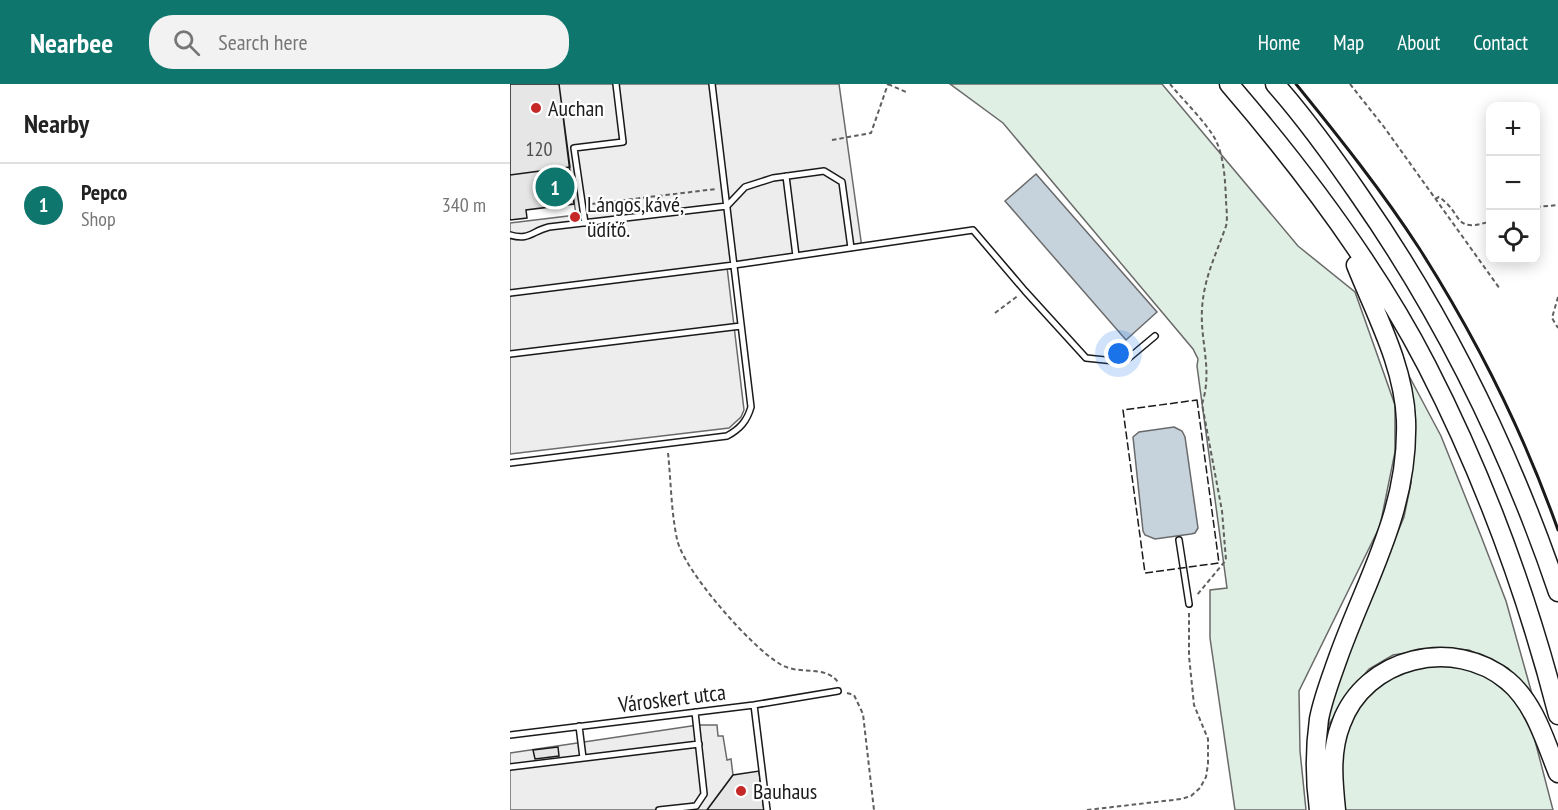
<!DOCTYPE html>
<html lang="en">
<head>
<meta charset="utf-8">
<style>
  :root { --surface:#fff; --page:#f2f2f2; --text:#222; --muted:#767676; --line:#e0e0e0; --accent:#0f766e }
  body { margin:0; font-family:"PT Sans Narrow",sans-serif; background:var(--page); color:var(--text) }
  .controls { position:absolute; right:18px; top:18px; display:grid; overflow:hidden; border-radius:12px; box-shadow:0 3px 15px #0003 }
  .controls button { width:54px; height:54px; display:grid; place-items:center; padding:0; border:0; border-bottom:2px solid var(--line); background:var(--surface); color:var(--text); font:30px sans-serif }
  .you { position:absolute; left:609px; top:270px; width:21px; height:21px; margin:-15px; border:4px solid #fff; border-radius:50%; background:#1a73e8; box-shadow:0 0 0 9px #1a73e833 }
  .badge { display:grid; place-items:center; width:39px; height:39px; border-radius:50%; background:var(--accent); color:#fff; font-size:20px; font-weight:700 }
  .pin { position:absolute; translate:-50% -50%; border:3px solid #fff; box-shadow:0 2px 6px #0006 }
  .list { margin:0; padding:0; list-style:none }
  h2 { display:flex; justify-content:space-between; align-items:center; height:78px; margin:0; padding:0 24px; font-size:26px }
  h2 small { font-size:20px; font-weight:400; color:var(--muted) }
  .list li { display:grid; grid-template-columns:39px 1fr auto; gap:18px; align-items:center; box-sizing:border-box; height:84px; padding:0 24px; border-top:2px solid var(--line) }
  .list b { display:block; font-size:22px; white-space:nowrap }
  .list p { margin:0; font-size:20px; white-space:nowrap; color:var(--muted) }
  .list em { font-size:20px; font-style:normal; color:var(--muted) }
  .icon { flex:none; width:33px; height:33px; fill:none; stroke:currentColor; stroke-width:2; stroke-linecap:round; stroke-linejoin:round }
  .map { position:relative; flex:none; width:1048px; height:726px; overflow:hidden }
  header { display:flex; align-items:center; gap:36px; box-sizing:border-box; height:84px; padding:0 30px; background:var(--accent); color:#fff }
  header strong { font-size:28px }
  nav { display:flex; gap:33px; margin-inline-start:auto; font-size:21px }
  .search { width:420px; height:54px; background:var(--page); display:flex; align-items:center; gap:15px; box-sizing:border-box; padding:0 21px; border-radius:24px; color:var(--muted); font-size:22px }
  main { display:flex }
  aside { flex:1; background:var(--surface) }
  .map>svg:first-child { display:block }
  .green { fill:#e0efe3; stroke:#6a6a6a; stroke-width:1.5 }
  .parking { fill:#ededed; stroke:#6a6a6a; stroke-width:1.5 }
  .water { fill:#c6d2dc; stroke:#6a6a6a; stroke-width:1.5 }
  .building { fill:#e6e6e6; stroke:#1a1a1a; stroke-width:1.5 }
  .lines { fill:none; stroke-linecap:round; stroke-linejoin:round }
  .service-casing { stroke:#1a1a1a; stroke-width:8 }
  .trunk-casing { stroke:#1a1a1a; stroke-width:21 }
  .path { stroke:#5f5f5f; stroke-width:2; stroke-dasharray:4.5 3; stroke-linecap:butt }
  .service { stroke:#fff; stroke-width:5 }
  .trunk { stroke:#fff; stroke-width:18 }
  .fence { stroke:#1a1a1a; stroke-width:1.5; stroke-dasharray:8 3; stroke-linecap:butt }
  .wall { stroke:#1a1a1a; stroke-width:3 }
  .poi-dot { fill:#c62828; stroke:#fff; stroke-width:2 }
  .labels { text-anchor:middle; stroke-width:4.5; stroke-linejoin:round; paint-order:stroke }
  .number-label { font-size:20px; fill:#4d4d4d }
  .poi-label { font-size:22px; fill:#1a1a1a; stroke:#fff; text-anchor:start }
  .street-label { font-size:22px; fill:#1a1a1a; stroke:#fff }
</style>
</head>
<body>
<header>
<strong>Nearbee</strong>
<div class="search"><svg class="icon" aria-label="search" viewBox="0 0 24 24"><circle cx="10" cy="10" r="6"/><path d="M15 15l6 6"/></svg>Search here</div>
<nav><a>Home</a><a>Map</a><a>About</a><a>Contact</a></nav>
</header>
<main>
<aside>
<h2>Nearby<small></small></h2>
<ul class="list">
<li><span class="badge">1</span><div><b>Pepco</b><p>Shop</p></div><em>340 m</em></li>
</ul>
</aside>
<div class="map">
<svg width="1048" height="726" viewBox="0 0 1048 726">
  <rect width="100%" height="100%" fill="#fff"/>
  <!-- green -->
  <path class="green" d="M440,0H652L788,162L845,208L885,321V368L870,442L789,607L790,667L796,726H725L700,554V506L717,504L687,282L688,275L683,265L493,39Z
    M898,290L931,352L971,452L996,517L1022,610L998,584L959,566L928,564L883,571L859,585L842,605L818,642L821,615L838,566L894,433L901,399L905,329Z
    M923,577L970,587L1004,615L1023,649L1043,726H835L830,668L842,629L862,603L890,584Z"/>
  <!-- parking -->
  <path class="parking" d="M47,0H329L352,164L217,183L234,326L231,333L219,344L0,370V139L66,131Z
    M188,641H207L208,652H213L217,676L221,675L223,691L197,726H0V669Z"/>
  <!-- water -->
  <path class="water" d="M526,90L647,228L616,256L495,117Z
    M664,343L672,347L675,353L688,444L685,449L681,450L645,455L635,451L633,447L623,353L629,348Z"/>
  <!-- building -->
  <path class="building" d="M0,0H49L64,120L16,126L17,134L0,136Z
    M0,0H49L60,83L0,91Z
    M48,663L49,672L25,675L23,666Z
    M249,687L254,726H197L223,691Z"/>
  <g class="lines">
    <!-- service casing -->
    <g class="service-casing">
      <path id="service" d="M276,92L286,172
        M75,139L64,64L113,58L106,0
        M0,151C19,157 22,147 39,143L217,122L235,103L263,94L314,87L332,98L341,164
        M0,209L224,181L463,146L515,207L576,274L614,278L645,252
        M0,270L231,242
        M0,379L217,352C230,345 237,337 241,323L202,0
        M669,456L679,520
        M244,621L257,726
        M69,642L73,674
        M0,651L244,621L328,607
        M0,683L189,660
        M149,726L186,722L194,710L185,628"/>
    </g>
    <!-- trunk casing -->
    <g class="trunk-casing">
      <path id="trunk" d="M719,0C793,86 865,181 917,282C974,393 1017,510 1048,631
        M765,0C796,35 824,74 850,112C935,234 1000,367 1048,508
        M809,726C805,697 805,664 809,635C813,614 821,594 828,574C857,493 899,426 896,336C894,282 866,231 846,181
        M826,726C823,697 820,668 831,640C855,573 944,552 998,597C1025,620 1035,657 1048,689"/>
    </g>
    <!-- path -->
    <path class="path" d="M378,0L396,8
      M660,0C673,16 693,35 704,53C714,70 715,95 716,115C716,123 718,134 716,142C706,171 694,193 692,225C690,258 703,286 692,320L712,427L716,476L687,511
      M840,0L874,43L990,205
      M322,56L361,49L378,0
      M925,115L929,113C954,130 942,150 981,137
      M81,120L206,105
      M1026,123L1048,121
      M1048,213L1042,234L1048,244
      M485,229L509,211
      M158,369C161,397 161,427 167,455C173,486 242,564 270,580C289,592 314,580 328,598
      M337,609L344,611L353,630L364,726
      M577,726L671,715L681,712L690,704L696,693L698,680V655L684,621L679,572V529"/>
    <!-- service -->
    <use href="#service" class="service"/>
    <!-- trunk -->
    <use href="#trunk" class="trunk"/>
    <!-- fence -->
    <path class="fence" d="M687,316L709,479L635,489L613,326Z"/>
    <!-- wall -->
    <path class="wall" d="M786,0C829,53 872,107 909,164C965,252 1013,347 1048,446"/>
  </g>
  <!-- markers -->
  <g class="poi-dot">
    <circle cx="26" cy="24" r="6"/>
    <circle cx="65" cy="133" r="6"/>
    <circle cx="231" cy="707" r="6"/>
  </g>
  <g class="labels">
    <!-- number labels -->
    <g class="number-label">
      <text x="29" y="72">120</text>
    </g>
    <!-- poi labels -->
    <g class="poi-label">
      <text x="38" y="32">Auchan</text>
      <text x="77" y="128">Lángos,kávé,<tspan x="77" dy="25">üdítő.</tspan></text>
      <text x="243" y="715">Bauhaus</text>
    </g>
    <!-- street labels -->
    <g class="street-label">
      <text transform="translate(162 614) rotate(-7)" y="8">Városkert utca</text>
    </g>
  </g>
</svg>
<div class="controls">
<button>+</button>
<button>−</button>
<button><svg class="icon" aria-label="locate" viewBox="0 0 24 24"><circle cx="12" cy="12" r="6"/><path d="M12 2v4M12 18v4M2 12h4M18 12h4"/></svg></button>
</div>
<div class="you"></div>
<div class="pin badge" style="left:45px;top:103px">1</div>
</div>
</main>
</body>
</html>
